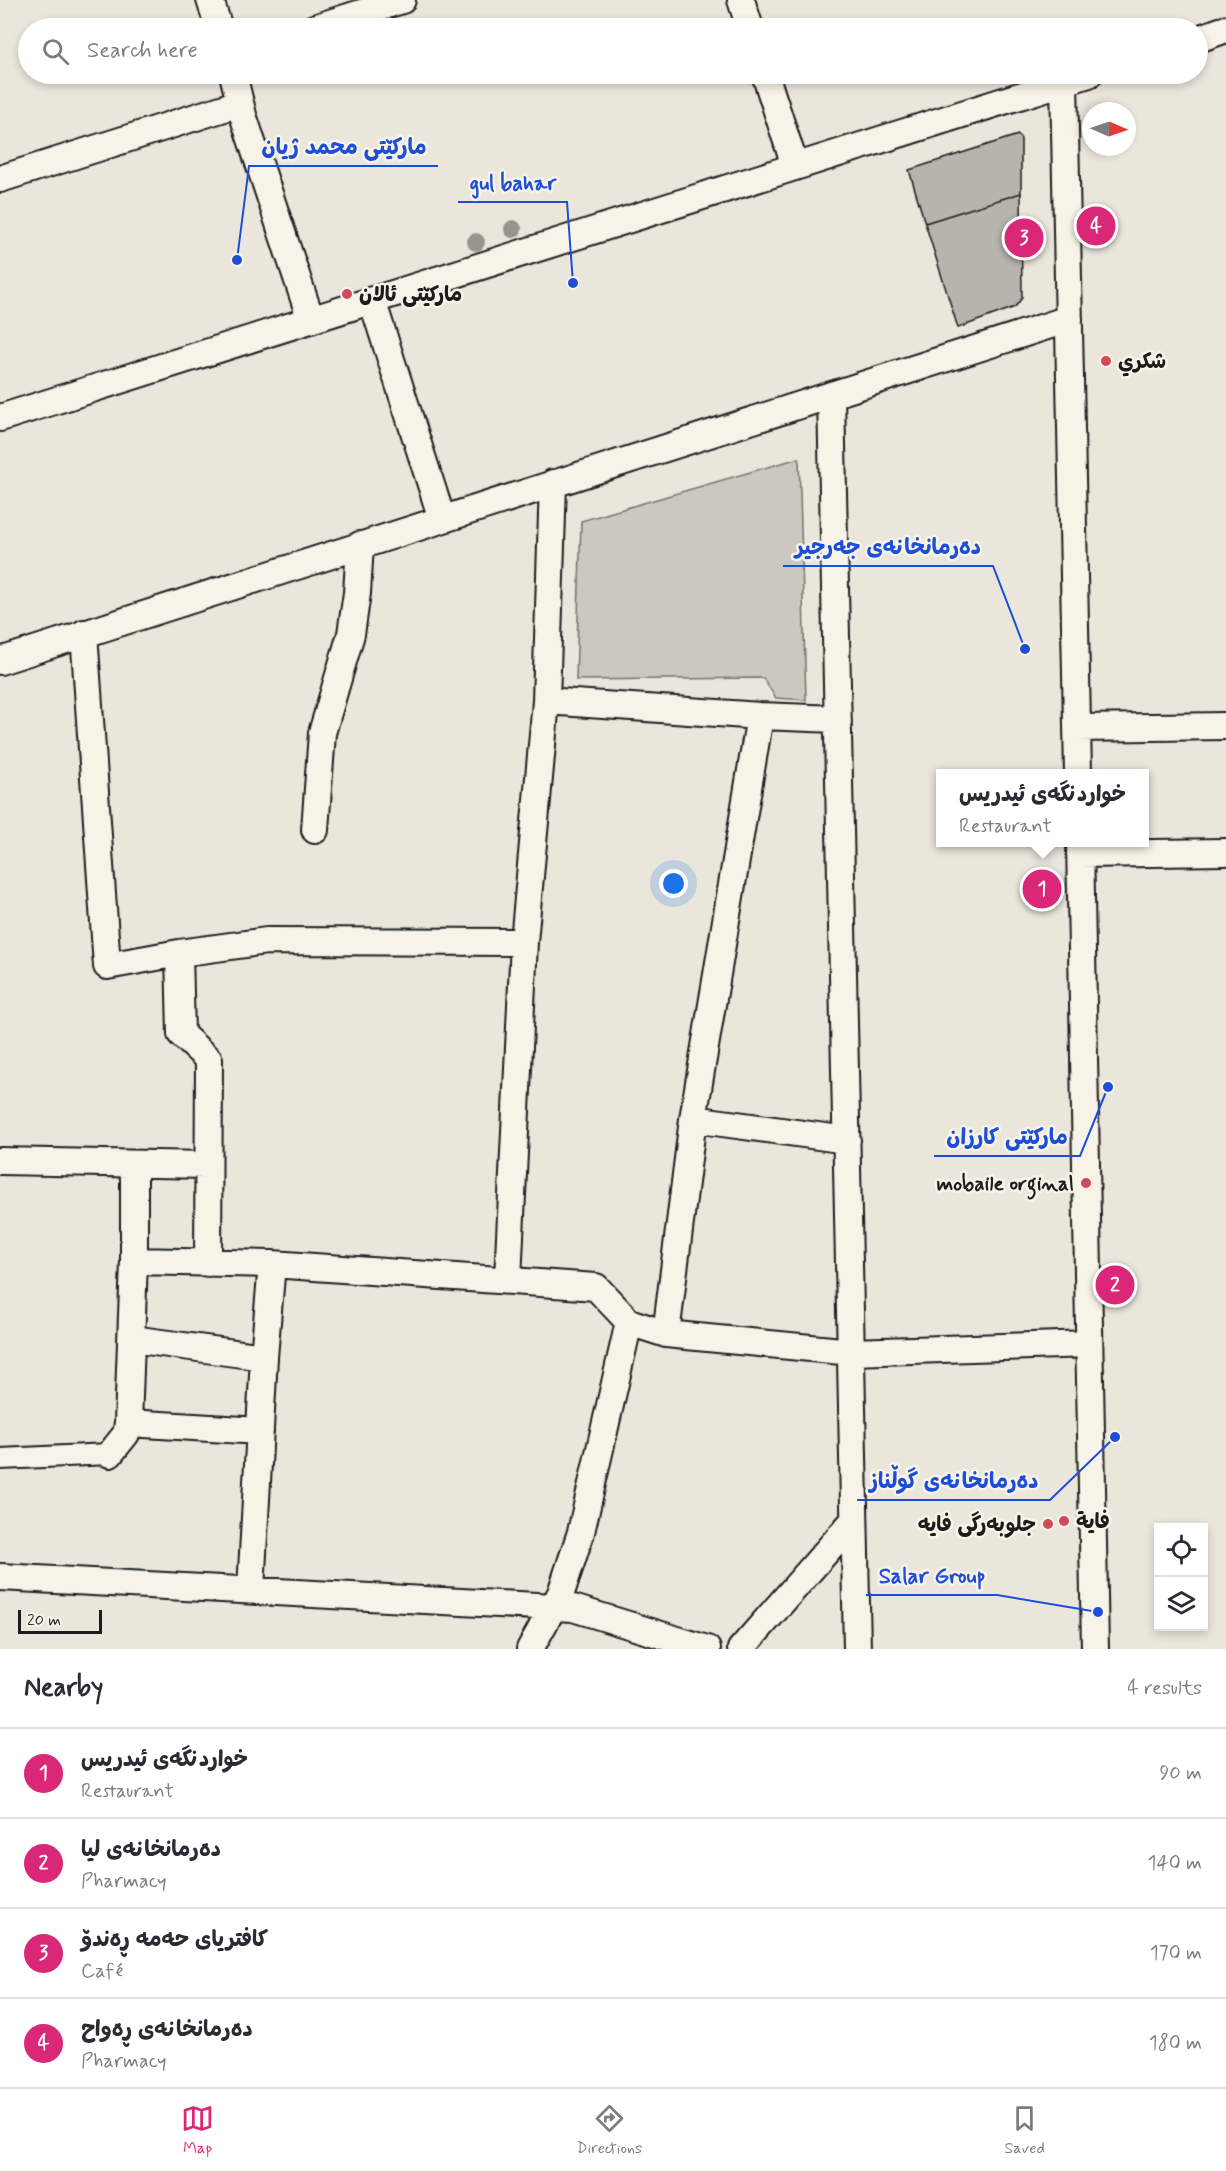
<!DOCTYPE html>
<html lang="en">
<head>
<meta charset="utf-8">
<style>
  :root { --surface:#fff; --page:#f7f7f7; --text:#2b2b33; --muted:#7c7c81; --line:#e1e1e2; --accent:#db2777 }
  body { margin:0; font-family:Mynerve,"Playpen Sans Arabic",sans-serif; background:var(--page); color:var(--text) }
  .controls { position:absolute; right:18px; bottom:18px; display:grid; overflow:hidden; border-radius:0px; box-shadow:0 3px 9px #0003 }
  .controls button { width:54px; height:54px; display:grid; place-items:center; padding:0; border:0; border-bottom:2px solid var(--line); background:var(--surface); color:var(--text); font:30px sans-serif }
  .compass { position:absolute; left:1082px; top:102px; width:54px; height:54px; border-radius:50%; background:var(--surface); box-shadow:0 3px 9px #0003; rotate:92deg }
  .scale { position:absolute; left:18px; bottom:15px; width:84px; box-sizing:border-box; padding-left:6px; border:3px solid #1c1c1c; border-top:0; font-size:16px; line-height:21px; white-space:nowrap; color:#1c1c1c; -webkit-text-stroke:4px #f7f3e8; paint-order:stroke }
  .you { position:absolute; left:674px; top:884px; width:21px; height:21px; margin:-15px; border:4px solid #fff; border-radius:50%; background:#1a73e8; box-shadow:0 0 0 9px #1a73e833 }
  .badge { display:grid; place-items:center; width:39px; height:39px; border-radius:50%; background:var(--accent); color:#fff; font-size:20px; font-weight:700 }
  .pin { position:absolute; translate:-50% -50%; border:3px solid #fff; box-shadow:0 2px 6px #0006 }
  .popup { position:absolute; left:936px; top:769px; width:213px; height:78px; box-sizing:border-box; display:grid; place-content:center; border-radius:0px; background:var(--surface); filter:drop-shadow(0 2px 4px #0005); font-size:20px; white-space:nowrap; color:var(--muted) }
  .popup b { font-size:22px; color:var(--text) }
  .popup::after { content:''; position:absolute; left:50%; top:100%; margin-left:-12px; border:12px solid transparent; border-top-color:var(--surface) }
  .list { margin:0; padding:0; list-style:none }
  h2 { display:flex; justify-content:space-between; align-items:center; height:78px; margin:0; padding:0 24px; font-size:26px }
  h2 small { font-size:20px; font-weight:400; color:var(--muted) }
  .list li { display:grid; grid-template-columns:39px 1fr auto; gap:18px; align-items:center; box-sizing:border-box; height:90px; padding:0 24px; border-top:2px solid var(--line) }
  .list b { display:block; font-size:22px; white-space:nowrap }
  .list p { margin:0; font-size:20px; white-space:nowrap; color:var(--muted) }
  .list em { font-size:20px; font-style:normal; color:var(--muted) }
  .icon { flex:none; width:33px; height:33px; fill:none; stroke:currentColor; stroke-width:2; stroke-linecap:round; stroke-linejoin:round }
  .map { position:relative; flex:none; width:1226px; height:1649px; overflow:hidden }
  .search { position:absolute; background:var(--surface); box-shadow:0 3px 9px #0003; left:18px; right:18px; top:18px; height:66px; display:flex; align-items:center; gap:15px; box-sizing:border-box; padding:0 21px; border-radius:33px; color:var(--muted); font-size:22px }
  .sheet { height:438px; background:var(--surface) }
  nav { display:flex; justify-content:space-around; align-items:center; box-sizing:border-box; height:84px; border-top:2px solid var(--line); background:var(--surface); font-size:16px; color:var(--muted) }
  nav a { display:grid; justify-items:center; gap:3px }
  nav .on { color:var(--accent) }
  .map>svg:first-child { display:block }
  .green { fill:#ccc8c0; stroke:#74726e; stroke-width:1.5 }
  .building { fill:#b6b4ac; stroke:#1c1c1c; stroke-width:1.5 }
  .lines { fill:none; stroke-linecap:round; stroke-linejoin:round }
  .pedestrian-casing { stroke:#1c1c1c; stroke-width:24 }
  .minor-casing { stroke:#1c1c1c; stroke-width:30 }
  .pedestrian { stroke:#f7f3e8; stroke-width:20 }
  .minor { stroke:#f7f3e8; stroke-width:26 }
  .tree { fill:#96948d }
  .poi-dot { fill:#d1495b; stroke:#f7f3e8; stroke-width:2 }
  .labels { text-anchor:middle; stroke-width:5; stroke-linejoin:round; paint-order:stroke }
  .poi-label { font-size:21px; font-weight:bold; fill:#1c1c1c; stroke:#f7f3e8; text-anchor:start }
  .leader { fill:none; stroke:#1d4ed8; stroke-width:2 }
  .callout-dot { fill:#1d4ed8; stroke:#f7f3e8; stroke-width:2 }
  .callout-label { font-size:22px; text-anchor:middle; font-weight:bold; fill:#1d4ed8; stroke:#f7f3e8; stroke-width:5; stroke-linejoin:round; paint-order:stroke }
</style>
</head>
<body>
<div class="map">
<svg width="1226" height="1649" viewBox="0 0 1226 1649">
  <rect width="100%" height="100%" fill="#eae6dc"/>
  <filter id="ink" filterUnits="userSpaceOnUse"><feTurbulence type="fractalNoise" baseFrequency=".0167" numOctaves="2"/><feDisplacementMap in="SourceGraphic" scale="12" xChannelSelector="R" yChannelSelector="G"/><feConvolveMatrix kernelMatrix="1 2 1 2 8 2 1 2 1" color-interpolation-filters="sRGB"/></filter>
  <g filter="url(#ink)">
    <!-- green -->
    <path class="green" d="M799,458L806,700L776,698L763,678L576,680L581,521Z"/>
    <!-- building -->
    <path class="building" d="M1018,135L1021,139V193L925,223L909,170Z
      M1021,193L1022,298L1015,307L958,328L925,223Z"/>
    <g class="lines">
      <!-- pedestrian casing -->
      <g class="pedestrian-casing">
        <path id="pedestrian" d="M0,1459L110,1454"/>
      </g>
      <!-- minor casing -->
      <g class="minor-casing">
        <path id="minor" d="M210,0L219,28
          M741,0L750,28
          M314,28L402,0
          M1198,39L1226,29
          M233,74L243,115L311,320
          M765,74L795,166
          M1064,81L1078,774
          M0,179L240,103
          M372,300L442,519
          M831,395L857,1649
          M0,418L1089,74
          M84,633L107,966L179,953L267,941L524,942
          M0,661L1069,319
          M546,701L760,716L836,719
          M1077,728L1226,726
          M315,830L322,733L351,634L357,593L360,545
          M1080,842L1095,1649
          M1080,854L1226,852
          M179,953L181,1034L209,1060L208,1263
          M693,1119L847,1140
          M0,1161L207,1165
          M134,1261L272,1264L596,1287L629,1322L666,1334L852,1352L1089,1344
          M508,1279L524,942L546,701L553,483
          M666,1334L693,1119L760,716
          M132,1339L264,1357
          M128,1423L260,1431
          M110,1454L126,1434L128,1423L134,1261V1164
          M0,1577L573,1608L707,1649
          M251,1589L264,1357L272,1264
          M530,1649L561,1593L581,1532L629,1322
          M741,1649L854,1520"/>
      </g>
      <!-- pedestrian -->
      <use href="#pedestrian" class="pedestrian"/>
      <!-- minor -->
      <use href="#minor" class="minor"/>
    </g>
    <!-- trees -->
    <g class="tree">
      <circle cx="513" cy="229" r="9"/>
      <circle cx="476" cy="242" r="9"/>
    </g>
  </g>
  <!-- markers -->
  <g class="poi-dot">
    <circle cx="347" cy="294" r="6"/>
    <circle cx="1106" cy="361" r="6"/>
    <circle cx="1086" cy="1183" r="6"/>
    <circle cx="1064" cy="1521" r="6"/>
    <circle cx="1048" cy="1524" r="6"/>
  </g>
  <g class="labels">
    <!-- poi labels -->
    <g class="poi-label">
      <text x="359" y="301">مارکێتی ئالان</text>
      <text x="1118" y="368">شكري</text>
      <text x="1074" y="1190" text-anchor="end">mobaile orginal</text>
      <text x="1076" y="1528">فایة</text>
      <text x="1036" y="1531" text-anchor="end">جلوبەرگی فایە</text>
    </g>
  </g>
  <!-- callouts -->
  <path class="leader" d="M237 260L249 166H438M573 283L567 202H458M1025 649L993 566H783M1108 1087L1080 1156H934M1115 1437L1050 1500H857M1098 1612L997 1595H866"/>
  <g class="callout-dot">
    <circle cx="237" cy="260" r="6"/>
    <circle cx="573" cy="283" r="6"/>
    <circle cx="1025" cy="649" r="6"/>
    <circle cx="1108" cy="1087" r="6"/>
    <circle cx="1115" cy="1437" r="6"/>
    <circle cx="1098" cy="1612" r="6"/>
  </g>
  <g class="callout-label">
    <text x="344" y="154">مارکێتی محمد ژیان</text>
    <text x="513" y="190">gul bahar</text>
    <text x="888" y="554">دەرمانخانەی جەرجیر</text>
    <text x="1007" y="1144">مارکێتی کارزان</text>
    <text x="954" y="1488">دەرمانخانەی گوڵناز</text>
    <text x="932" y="1583">Salar Group</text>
  </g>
</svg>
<div class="controls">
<button><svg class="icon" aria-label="locate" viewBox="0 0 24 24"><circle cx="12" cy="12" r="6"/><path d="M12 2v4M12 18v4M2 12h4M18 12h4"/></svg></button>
<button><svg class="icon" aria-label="layers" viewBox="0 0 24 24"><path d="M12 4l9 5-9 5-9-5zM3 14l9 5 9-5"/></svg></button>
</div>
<svg class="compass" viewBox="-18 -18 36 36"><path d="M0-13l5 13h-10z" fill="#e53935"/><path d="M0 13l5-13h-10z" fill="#7c7c81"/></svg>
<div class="scale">20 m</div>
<div class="you"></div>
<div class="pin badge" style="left:1042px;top:889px">1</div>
<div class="popup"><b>خواردنگەی ئیدریس</b>Restaurant</div>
<div class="pin badge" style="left:1115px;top:1285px">2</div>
<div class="pin badge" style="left:1024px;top:238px">3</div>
<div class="pin badge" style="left:1096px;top:226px">4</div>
<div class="search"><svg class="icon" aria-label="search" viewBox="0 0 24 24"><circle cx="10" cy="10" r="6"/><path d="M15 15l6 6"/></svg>Search here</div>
</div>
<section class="sheet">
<h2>Nearby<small>4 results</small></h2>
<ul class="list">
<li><span class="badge">1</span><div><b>خواردنگەی ئیدریس</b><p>Restaurant</p></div><em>90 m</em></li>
<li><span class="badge">2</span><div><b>دەرمانخانەی لیا</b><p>Pharmacy</p></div><em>140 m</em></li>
<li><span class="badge">3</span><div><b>کافتریای حەمە ڕەندۆ</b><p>Café</p></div><em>170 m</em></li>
<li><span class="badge">4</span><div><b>دەرمانخانەی ڕەواح</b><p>Pharmacy</p></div><em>180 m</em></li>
</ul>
</section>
<nav>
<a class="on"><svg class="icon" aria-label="map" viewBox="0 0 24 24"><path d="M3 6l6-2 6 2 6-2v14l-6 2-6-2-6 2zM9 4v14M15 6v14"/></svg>Map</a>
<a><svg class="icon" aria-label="directions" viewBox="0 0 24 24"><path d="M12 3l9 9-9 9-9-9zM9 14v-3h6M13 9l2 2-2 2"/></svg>Directions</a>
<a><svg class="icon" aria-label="saved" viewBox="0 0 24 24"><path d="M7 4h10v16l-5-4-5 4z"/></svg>Saved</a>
</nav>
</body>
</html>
